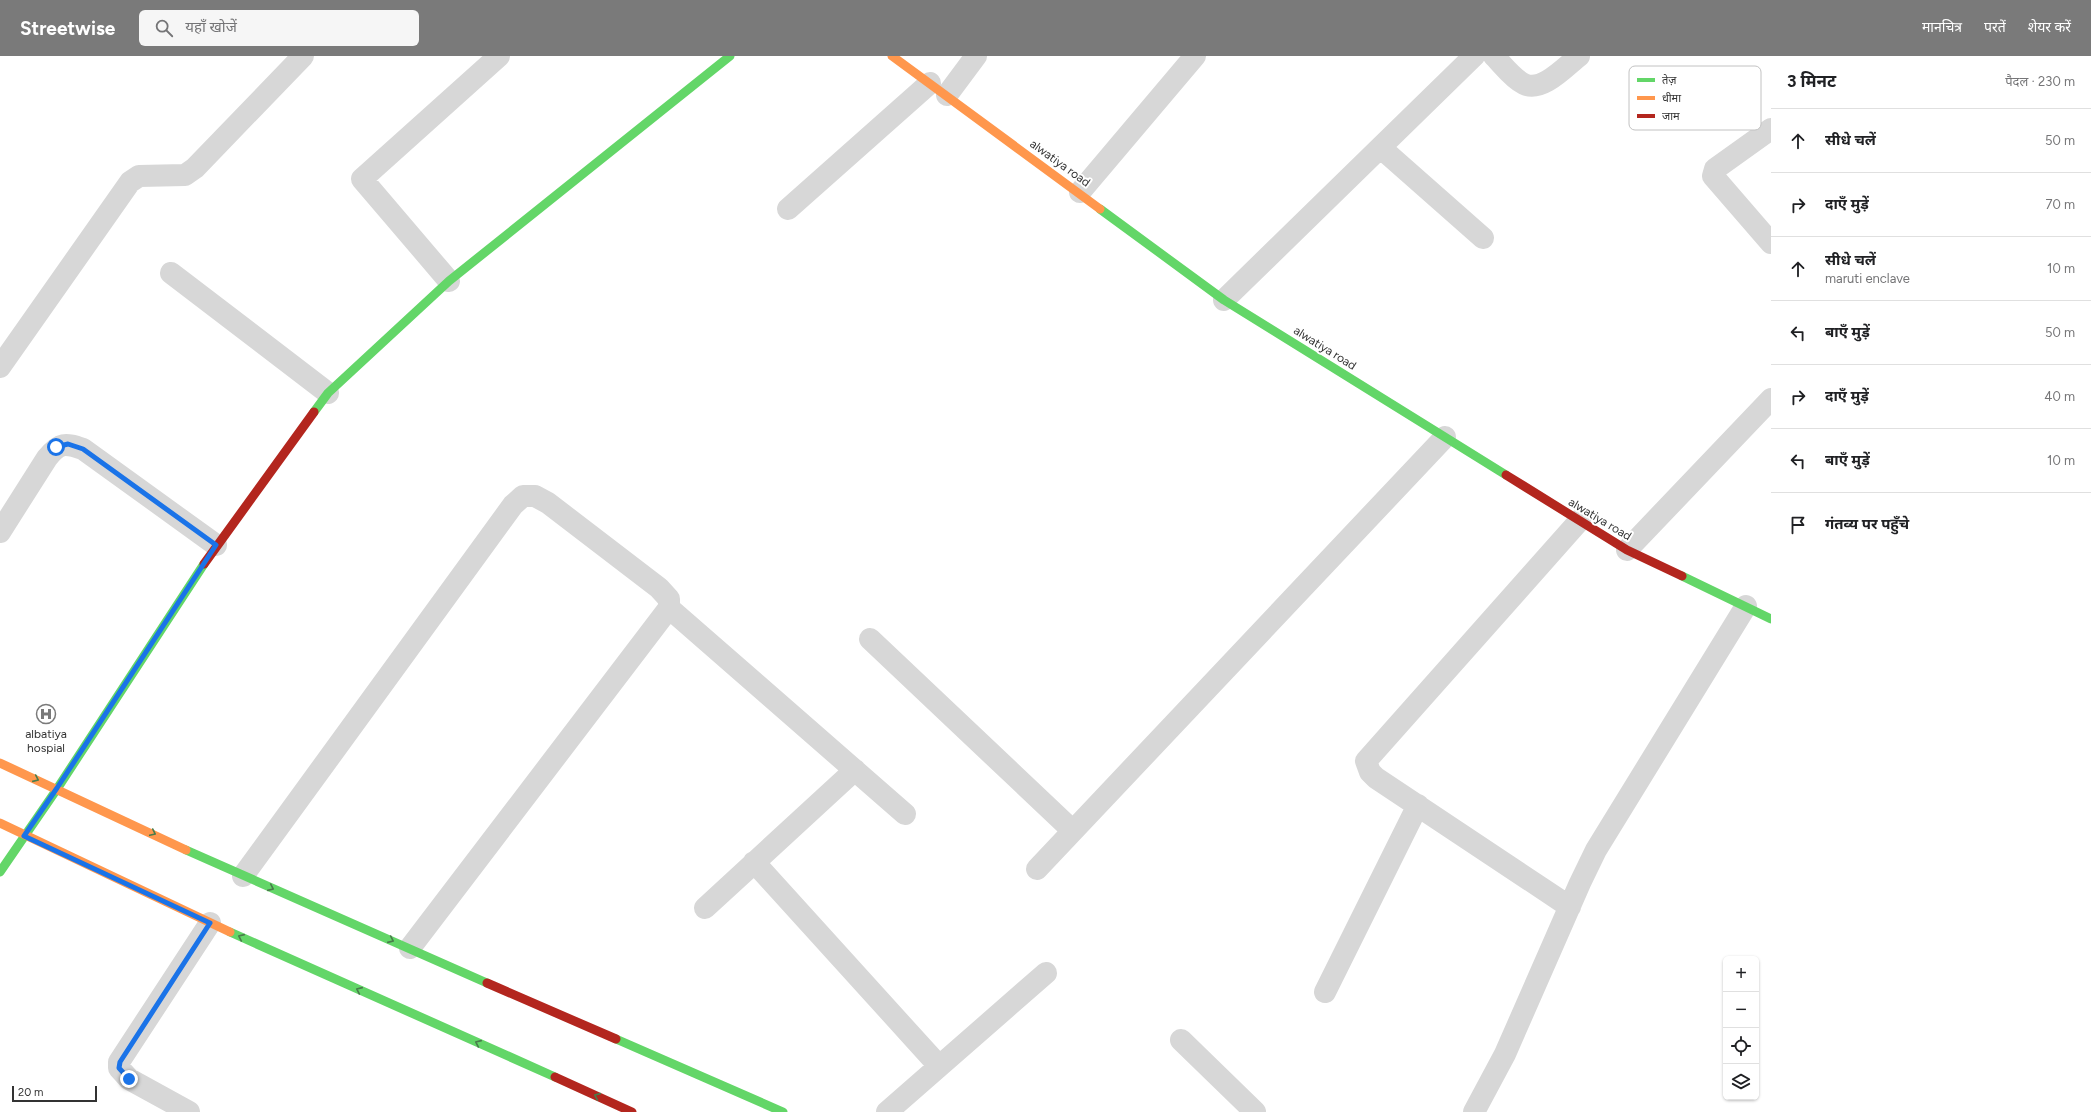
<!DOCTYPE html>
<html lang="hi">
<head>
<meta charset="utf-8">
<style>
  :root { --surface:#fff; --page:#f6f6f6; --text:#202124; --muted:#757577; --line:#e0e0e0; --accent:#7a7a7a }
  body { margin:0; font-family:Figtree,"Noto Sans Devanagari",sans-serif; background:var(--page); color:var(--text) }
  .controls { position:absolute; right:12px; bottom:12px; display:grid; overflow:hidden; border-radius:6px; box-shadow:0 1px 3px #0004 }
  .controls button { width:36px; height:36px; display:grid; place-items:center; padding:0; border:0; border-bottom:1px solid var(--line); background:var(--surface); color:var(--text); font:20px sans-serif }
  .scale { position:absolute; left:12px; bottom:10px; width:85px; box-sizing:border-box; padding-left:4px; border:2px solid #333; border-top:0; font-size:11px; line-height:14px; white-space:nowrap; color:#333; -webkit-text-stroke:3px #fff; paint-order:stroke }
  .stop { position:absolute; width:12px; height:12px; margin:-9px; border:3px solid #1a73e8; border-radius:50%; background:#fff }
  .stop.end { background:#1a73e8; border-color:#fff; box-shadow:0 1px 4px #0008 }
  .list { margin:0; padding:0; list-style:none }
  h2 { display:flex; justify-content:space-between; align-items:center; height:52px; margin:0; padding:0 16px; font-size:17px }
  h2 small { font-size:13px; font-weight:400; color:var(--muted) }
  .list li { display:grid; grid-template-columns:26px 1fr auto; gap:12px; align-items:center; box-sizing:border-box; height:64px; padding:0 16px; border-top:1px solid var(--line) }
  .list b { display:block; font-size:15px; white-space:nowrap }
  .list p { margin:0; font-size:13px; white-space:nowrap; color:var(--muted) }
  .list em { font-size:13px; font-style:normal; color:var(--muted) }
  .icon { flex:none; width:22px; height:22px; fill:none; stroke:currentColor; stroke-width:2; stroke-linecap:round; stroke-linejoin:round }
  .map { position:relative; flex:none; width:1771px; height:1056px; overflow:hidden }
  header { display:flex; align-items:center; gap:24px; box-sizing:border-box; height:56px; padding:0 20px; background:var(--accent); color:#fff }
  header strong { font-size:19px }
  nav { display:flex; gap:22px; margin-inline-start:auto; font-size:14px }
  .search { width:280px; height:36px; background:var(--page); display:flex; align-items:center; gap:10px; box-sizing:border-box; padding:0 14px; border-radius:6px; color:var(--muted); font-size:15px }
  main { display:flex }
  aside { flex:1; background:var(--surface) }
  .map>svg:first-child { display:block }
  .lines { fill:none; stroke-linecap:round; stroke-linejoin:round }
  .street { stroke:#d7d7d7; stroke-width:22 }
  .fast { stroke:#63d668; stroke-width:9 }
  .slow { stroke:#ff974d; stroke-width:9 }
  .jam { stroke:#b3261e; stroke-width:9 }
  .oneway { stroke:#497c4b }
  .route { stroke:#1a73e8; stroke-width:5 }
  .labels { text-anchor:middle; stroke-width:4; stroke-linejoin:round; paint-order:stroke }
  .street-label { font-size:12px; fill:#333; stroke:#fff }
  .poi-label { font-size:12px; fill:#333; stroke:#fff }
  .key { fill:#fff; stroke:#c2c2c2; stroke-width:1 }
  .key-label { font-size:11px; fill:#333 }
</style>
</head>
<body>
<header>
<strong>Streetwise</strong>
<div class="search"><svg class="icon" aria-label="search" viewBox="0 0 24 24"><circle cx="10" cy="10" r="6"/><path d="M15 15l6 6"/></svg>यहाँ खोजें</div>
<nav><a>मानचित्र</a><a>परतें</a><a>शेयर करें</a></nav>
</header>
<main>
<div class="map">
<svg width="1771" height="1056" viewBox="0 0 1771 1056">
  <rect width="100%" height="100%" fill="#fff"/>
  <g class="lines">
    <!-- street -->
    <path class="street" d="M1494,0C1503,9 1512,22 1524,28C1542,37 1566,10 1579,0
      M947,39L976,0
      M1771,73L1715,113L1713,120L1771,187
      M1381,92L1483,182
      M1080,136L1195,0
      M788,153L930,27
      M171,217L328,337
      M449,225L362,123L499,0
      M1224,244L1474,0
      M0,311L130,126L139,120L185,119L195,112L303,0
      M0,476L47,402C60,386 65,387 83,393L216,489
      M1627,494L1771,343
      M669,552L905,758
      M870,583L1073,775
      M754,806L939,1010
      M1037,813L1445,381
      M243,820L513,449L523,440H535L548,447L659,532L669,543V552L410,892
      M1570,851L1376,722L1370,716L1366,705L1580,464
      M705,852L855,714
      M1325,936L1418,749
      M1181,984L1255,1056
      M189,1056L129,1023L119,1012V1006L210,867
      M887,1056L1046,917
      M1474,1056L1505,998L1580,827L1596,794L1746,550"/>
    <!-- fast -->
    <path class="fast" d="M1100,153L1224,244L1506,419
      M314,356L328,337L449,225L730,0
      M1682,520L1771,563
      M186,794L487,927
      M0,816L57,733L204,508
      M230,876L555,1021
      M616,983L783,1056"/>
    <!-- slow -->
    <path class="slow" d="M892,0L1100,153
      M0,707L186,794
      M0,767L230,876"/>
    <!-- jam -->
    <path class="jam" d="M1506,419L1627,494L1682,520
      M204,508L314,356
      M487,927L616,983
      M555,1021L632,1056"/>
  </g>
  <!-- one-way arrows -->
  <defs><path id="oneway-chevron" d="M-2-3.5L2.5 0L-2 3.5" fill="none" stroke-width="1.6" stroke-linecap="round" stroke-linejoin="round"/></defs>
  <g class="oneway">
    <use href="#oneway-chevron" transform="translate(36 723) rotate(24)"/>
    <use href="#oneway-chevron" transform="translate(153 777) rotate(25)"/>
    <use href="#oneway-chevron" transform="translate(271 832) rotate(24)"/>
    <use href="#oneway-chevron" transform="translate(241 881) rotate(-156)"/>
    <use href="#oneway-chevron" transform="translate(391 884) rotate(24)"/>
    <use href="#oneway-chevron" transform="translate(359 934) rotate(-156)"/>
    <use href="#oneway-chevron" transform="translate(478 987) rotate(-156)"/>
    <use href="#oneway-chevron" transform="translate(597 1040) rotate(-156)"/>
  </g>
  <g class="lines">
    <!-- route -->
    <path class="route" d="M56,391L68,388L83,393L216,489L57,732L24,780L210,867L120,1006L119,1012L129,1023"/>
  </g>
  <!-- icons -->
  <defs>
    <g id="hospital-ring" transform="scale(1)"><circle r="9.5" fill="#fff" stroke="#7a7a7a" stroke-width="1.5"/><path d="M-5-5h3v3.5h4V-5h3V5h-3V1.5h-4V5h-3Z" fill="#7a7a7a"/></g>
  </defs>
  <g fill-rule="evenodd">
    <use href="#hospital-ring" x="46" y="658"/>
  </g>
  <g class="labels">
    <!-- street labels -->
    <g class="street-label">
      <text transform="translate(1060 107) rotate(36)" y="4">alwatiya road</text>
      <text transform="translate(1325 292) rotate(32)" y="4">alwatiya road</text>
      <text transform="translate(1600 463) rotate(31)" y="4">alwatiya road</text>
    </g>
    <!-- poi labels -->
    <g class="poi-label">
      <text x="46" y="682">albatiya<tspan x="46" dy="14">hospial</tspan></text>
    </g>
  </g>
  <!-- legend -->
  <rect x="1629" y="10" width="132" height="64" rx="6" class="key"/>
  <rect x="1637" y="22" width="18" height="4" fill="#63d668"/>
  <rect x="1637" y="40" width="18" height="4" fill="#ff974d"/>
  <rect x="1637" y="58" width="18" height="4" fill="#b3261e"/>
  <g class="key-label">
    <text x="1662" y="28">तेज़</text>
    <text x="1662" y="46">धीमा</text>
    <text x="1662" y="64">जाम</text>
  </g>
</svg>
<div class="controls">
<button>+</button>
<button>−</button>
<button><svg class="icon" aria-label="locate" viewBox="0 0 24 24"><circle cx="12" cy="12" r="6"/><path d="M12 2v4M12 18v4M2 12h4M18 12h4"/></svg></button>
<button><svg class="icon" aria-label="layers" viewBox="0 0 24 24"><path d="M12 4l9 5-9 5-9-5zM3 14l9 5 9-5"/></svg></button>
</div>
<div class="scale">20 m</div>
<div class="stop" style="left:56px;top:391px"></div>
<div class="stop end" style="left:129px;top:1023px"></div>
</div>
<aside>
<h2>3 मिनट<small>पैदल · 230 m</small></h2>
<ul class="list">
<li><svg class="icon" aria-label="ahead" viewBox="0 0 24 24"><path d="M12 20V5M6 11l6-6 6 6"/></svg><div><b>सीधे चलें</b></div><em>50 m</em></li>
<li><svg class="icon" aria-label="right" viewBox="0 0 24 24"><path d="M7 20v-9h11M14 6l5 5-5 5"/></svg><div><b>दाएँ मुड़ें</b></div><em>70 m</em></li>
<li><svg class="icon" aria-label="ahead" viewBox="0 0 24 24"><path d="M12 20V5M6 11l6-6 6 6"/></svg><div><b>सीधे चलें</b><p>maruti enclave</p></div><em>10 m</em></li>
<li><svg class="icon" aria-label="left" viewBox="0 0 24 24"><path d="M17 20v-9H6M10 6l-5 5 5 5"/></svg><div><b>बाएँ मुड़ें</b></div><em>50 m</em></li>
<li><svg class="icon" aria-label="right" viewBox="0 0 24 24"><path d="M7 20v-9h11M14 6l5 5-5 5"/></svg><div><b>दाएँ मुड़ें</b></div><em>40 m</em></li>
<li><svg class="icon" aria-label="left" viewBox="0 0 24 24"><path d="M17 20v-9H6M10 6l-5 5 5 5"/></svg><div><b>बाएँ मुड़ें</b></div><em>10 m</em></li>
<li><svg class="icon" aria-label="arrive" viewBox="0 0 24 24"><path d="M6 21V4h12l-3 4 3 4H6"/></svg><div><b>गंतव्य पर पहुँचे</b></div></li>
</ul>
</aside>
</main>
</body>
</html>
